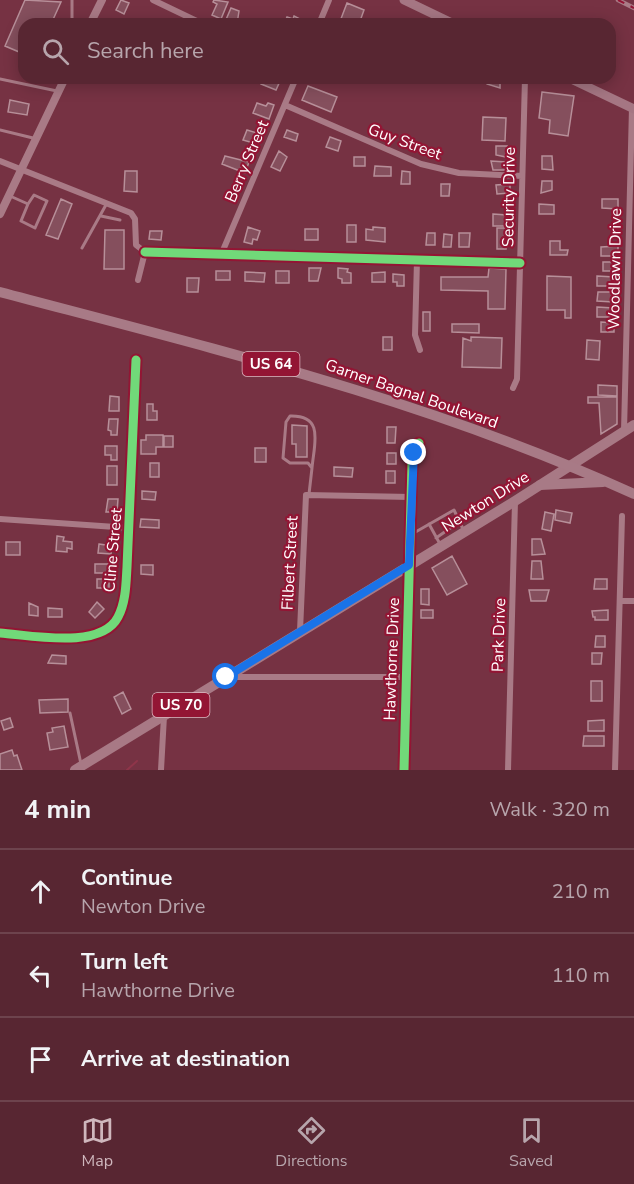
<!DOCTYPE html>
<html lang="en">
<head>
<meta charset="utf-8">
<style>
  :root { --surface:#582632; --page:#5e2e3a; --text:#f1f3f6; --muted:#b7a5ac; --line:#6d434d; --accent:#cfb7bd }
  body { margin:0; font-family:"Nunito Sans",sans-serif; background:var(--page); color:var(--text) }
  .stop { position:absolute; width:18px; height:18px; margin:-14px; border:4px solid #1a73e8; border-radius:50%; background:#fff }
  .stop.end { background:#1a73e8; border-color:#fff; box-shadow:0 2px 6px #0008 }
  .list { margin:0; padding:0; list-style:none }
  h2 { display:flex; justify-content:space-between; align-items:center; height:78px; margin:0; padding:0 24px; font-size:26px }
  h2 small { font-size:20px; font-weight:400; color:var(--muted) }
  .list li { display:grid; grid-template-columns:39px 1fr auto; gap:18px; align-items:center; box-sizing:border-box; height:84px; padding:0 24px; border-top:2px solid var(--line) }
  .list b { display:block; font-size:22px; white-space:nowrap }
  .list p { margin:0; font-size:20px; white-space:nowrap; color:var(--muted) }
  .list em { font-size:20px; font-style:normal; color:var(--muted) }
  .icon { flex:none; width:33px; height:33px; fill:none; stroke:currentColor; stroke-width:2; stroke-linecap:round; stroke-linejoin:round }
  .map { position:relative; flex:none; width:634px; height:770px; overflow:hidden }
  .search { position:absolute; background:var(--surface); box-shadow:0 3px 15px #0003; left:18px; right:18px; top:18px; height:66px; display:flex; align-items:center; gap:15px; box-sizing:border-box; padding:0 21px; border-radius:18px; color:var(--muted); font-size:22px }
  .sheet { height:330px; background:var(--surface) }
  nav { display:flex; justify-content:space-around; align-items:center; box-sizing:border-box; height:84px; border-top:2px solid var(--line); background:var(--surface); font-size:16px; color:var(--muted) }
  nav a { display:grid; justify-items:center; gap:3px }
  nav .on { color:var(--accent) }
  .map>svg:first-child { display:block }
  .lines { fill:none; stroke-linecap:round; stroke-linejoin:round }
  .stream { stroke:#8f354a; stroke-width:2 }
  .building { fill:#854f5d; stroke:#b78f99; stroke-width:1.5 }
  .service { stroke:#a97a86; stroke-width:3 }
  .minor { stroke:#a97a86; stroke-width:6 }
  .tertiary { stroke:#a97a86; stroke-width:8 }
  .secondary { stroke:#a57683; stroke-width:9 }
  .primary { stroke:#a87985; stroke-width:10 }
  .trunk { stroke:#a87a86; stroke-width:10 }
  .rail-casing { stroke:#a97b86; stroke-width:4.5 }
  .rail { stroke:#931534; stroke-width:2; stroke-dasharray:7; stroke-linecap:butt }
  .cycleway-casing { stroke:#931534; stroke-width:13 }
  .cycleway { stroke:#71d979; stroke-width:9 }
  .route { stroke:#1a73e8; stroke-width:8 }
  .labels { text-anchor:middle; stroke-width:4.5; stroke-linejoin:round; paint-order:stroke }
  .shield { fill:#931534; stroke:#dfb9c2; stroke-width:1.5 }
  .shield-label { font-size:15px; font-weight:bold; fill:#fff }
  .street-label { font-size:16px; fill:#fff; stroke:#931534 }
</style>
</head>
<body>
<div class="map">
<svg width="634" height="770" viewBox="0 0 634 770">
  <rect width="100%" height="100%" fill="#763243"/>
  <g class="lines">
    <!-- stream -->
    <path class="stream" d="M127,770L137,761"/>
  </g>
  <!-- building -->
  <path class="building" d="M25,0L61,2L51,24H24V54L5,46Z
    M121,0L129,3L124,14L116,10Z
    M214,0L228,2L221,19L212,15L217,4L213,2Z
    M347,3L364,10L359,24H339Z
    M231,8L239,11L237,24L225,22Z
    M294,16L300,19L299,21L304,24H284L287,17L293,19Z
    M263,78L280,81L276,90L261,84Z
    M487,78H507L506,83L500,82V88L487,84Z
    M308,86L337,97L331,112L302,100Z
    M542,92L574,96L568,136L549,133L550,120L539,118Z
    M10,100L29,104L27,115L8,112Z
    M257,103L266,106L268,103L274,105L269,119L253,113Z
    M483,117L506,118L505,141L482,140Z
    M247,130L260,134L257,144L243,140Z
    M287,130L298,134L296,141L284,137Z
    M330,137L341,141L338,151L326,147Z
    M496,146H507L506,157L496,155Z
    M279,151L287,157L280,171L271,167Z
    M225,156L249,162L245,173L222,164Z
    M542,156H552L553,170L542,169Z
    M354,157H365V166H354Z
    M491,161L506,162V170H493Z
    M375,166L391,167V176H374Z
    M125,171H137V192L124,191Z
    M402,171L410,172V184H401Z
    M542,181H552V190L541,193Z
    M441,184H450L449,196H441Z
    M510,184V193L497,194L496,185Z
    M61,199L72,204L58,239L46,235Z
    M602,199H618V209L602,208Z
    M539,204L554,205V214H539Z
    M493,214L507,215V226H493Z
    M347,225H356V242H347Z
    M248,227L260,231L257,240L253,239L252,244L244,242Z
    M373,227L385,228V242L366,240V229L373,230Z
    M497,228H506V249H497Z
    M305,229H318V240H305Z
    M105,230H124V269H104Z
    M150,231H162L161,240L149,239Z
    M427,233H435V245H426Z
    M459,233H470L469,247H459Z
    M444,234L452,235L451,247H443Z
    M550,241H560V250H568L567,255H550Z
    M618,246V256H601V247Z
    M603,262H615V271H603Z
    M309,268H321L318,281H309Z
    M338,268L348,269L347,272L351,273V283H342V279L338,278Z
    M489,268L506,269L505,309H488V291L441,290V277H488Z
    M216,271H230V280H216Z
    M276,271H289V283H276Z
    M245,272L265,273L264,282L245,281Z
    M385,272V282H372V273Z
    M393,274L404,275V286H397V282H393Z
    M547,276L571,277V318H565V310H547Z
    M597,276L614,277V286H597Z
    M187,278H199L198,292H187Z
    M598,292H613V302L597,301Z
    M597,307L613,308V317H597Z
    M423,312H430V331H423Z
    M601,322L614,323V332H601Z
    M452,324H479V333L452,332Z
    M383,337H392V350H383Z
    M471,337L502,338L501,368L462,367L463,338L471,341Z
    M587,340L600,341L599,360L586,359Z
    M598,385L617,386V396L598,395Z
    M110,396L119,397V411H109Z
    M588,397H617V424L601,434L599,403H588Z
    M147,404H153V411H157V420H147Z
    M109,419H118L117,435H111V431L108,430Z
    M292,425L307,426V457H296V444H292Z
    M387,427H396L395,443H387Z
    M146,435H163V447H156V454H141V440H146Z
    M164,436H173V447H164Z
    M105,446H117V460H111V455H105Z
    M255,448H266V462H255Z
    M387,453H396V464H387Z
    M150,463H159V477H150Z
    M107,466H117V485H107Z
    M334,467L353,468L352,477L334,476Z
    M386,471H395V483H386Z
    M142,491L156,492L155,500L142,499Z
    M108,499H118L117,512H106Z
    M556,510L572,513L570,523L555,520Z
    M545,512L554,514L551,531L542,529Z
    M141,519L159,520V528L140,527Z
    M57,536L64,537L63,541L72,542V549L67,548V552L56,551Z
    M532,539H541L545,554L532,555Z
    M6,542H20V555H6Z
    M99,544L112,546L111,554L98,553Z
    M452,556L467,584L447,595L432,568Z
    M532,561H541L543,579H531Z
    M95,564H110V573H95Z
    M141,565H153V575L141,574Z
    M97,579H109V588H97Z
    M595,579H607V589H594Z
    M421,589H429V605L421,604Z
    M529,590H549L546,601H531Z
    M97,602L104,609L95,618L89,612Z
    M29,603L38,607V616L29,615Z
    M48,608L62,609V617H48Z
    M421,610H433V618H421Z
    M608,610V620H595V617H593L592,611Z
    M596,636H605V647H595Z
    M592,653H602L601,664H592Z
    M52,655L66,656V664L48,663Z
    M591,681H602V701H591Z
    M123,692L131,709L122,714L114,697Z
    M68,699V712L40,713L39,700Z
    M10,718L13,727L4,730L1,721Z
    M604,720V731H588V721Z
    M64,726L68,747L50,750L47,733L53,732L52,728Z
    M584,736H604V746H583Z
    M12,750L14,756L17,755L22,770H0V754Z"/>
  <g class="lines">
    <!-- service -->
    <path class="service" d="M72,0V24
      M0,79L57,91
      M0,130L33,138
      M10,196L28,204L21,221L35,228L47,201L34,195L28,204
      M101,216L120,220
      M82,248L107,203
      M309,494L312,468L308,463H290L283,458L286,422L290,416C325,415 314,444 312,468
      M429,524L440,544
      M412,534L454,510L463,529
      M436,538L459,522
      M70,713L81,764"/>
    <!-- minor -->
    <path class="minor" d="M153,0L203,24
      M319,24L329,0
      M285,105L421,164L459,173L522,176
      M0,161L131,213L135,219L136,245L145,252
      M145,252L520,263
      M221,255L296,78
      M417,260L415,335L420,350
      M138,280L145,252
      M513,388L517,379L525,78
      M624,431L632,107
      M0,519L130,528
      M620,601H634
      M300,631L306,495L411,497
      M0,633C31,635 101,650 118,617C126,602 126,583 127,567L136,360
      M229,677H406
      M161,770L164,716
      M404,770L412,462L419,443
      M508,770L515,501
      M615,770L622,516"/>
    <!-- tertiary -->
    <path class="tertiary" d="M90,24L102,0
      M0,214L65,78"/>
    <!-- secondary -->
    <path class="secondary" d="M404,0L454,24
      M569,78L634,109"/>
    <!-- primary -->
    <path class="primary" d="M75,770L515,501L634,425"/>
    <!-- trunk -->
    <path class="trunk" d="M0,292C215,349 431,401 634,494
      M540,485L603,482"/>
    <!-- rail casing -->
    <g class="rail-casing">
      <path id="rail" d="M618,0L634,8"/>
    </g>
    <!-- rail -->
    <use href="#rail" class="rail"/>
    <!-- cycleway casing -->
    <g class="cycleway-casing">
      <path id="cycleway" d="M145,252L520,263
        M0,633C31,635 101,650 118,617C126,602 126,583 127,567L136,360
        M404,770L412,462L419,443"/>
    </g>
    <!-- cycleway -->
    <use href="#cycleway" class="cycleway"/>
  </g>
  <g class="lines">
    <!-- route -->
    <path class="route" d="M226,677L409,565L414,453"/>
  </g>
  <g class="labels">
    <!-- shield labels -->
    <g class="shield">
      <rect x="242.5" y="352" width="57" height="24" rx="4.5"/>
      <rect x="152.5" y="693" width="57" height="24" rx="4.5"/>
    </g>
    <g class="shield-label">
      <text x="271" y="369">US 64</text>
      <text x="181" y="710">US 70</text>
    </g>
    <!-- street labels -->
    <g class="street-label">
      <text transform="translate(405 141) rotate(20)" y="6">Guy Street</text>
      <text transform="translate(246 161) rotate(-67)" y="6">Berry Street</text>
      <text transform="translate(508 197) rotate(-89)" y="6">Security Drive</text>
      <text transform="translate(614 269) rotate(-89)" y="6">Woodlawn Drive</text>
      <text transform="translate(412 393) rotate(19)" y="6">Garner Bagnal Boulevard</text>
      <text transform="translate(485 501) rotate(-32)" y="6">Newton Drive</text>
      <text transform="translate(112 550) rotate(-85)" y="6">Cline Street</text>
      <text transform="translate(289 563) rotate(-87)" y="6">Filbert Street</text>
      <text transform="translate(498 635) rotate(-88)" y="6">Park Drive</text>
      <text transform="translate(391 659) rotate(-88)" y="6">Hawthorne Drive</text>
    </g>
  </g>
</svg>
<div class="stop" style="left:226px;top:677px"></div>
<div class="stop end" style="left:414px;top:453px"></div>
<div class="search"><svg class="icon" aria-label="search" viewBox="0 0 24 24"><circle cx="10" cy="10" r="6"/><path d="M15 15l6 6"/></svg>Search here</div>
</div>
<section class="sheet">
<h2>4 min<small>Walk · 320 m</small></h2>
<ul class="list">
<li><svg class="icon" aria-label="ahead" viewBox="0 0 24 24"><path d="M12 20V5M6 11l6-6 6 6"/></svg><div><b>Continue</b><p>Newton Drive</p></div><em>210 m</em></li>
<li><svg class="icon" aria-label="left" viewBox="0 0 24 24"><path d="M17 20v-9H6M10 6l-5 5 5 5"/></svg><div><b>Turn left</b><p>Hawthorne Drive</p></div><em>110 m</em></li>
<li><svg class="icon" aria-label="arrive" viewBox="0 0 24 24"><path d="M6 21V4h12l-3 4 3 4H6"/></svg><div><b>Arrive at destination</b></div></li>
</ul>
</section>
<nav>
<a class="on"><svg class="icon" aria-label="map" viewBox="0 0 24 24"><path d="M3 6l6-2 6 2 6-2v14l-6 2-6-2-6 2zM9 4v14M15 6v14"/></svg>Map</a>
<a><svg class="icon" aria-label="directions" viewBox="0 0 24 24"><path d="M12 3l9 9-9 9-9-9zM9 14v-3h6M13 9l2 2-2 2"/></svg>Directions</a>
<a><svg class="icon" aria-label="saved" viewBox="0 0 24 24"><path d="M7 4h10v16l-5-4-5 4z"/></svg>Saved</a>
</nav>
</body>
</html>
